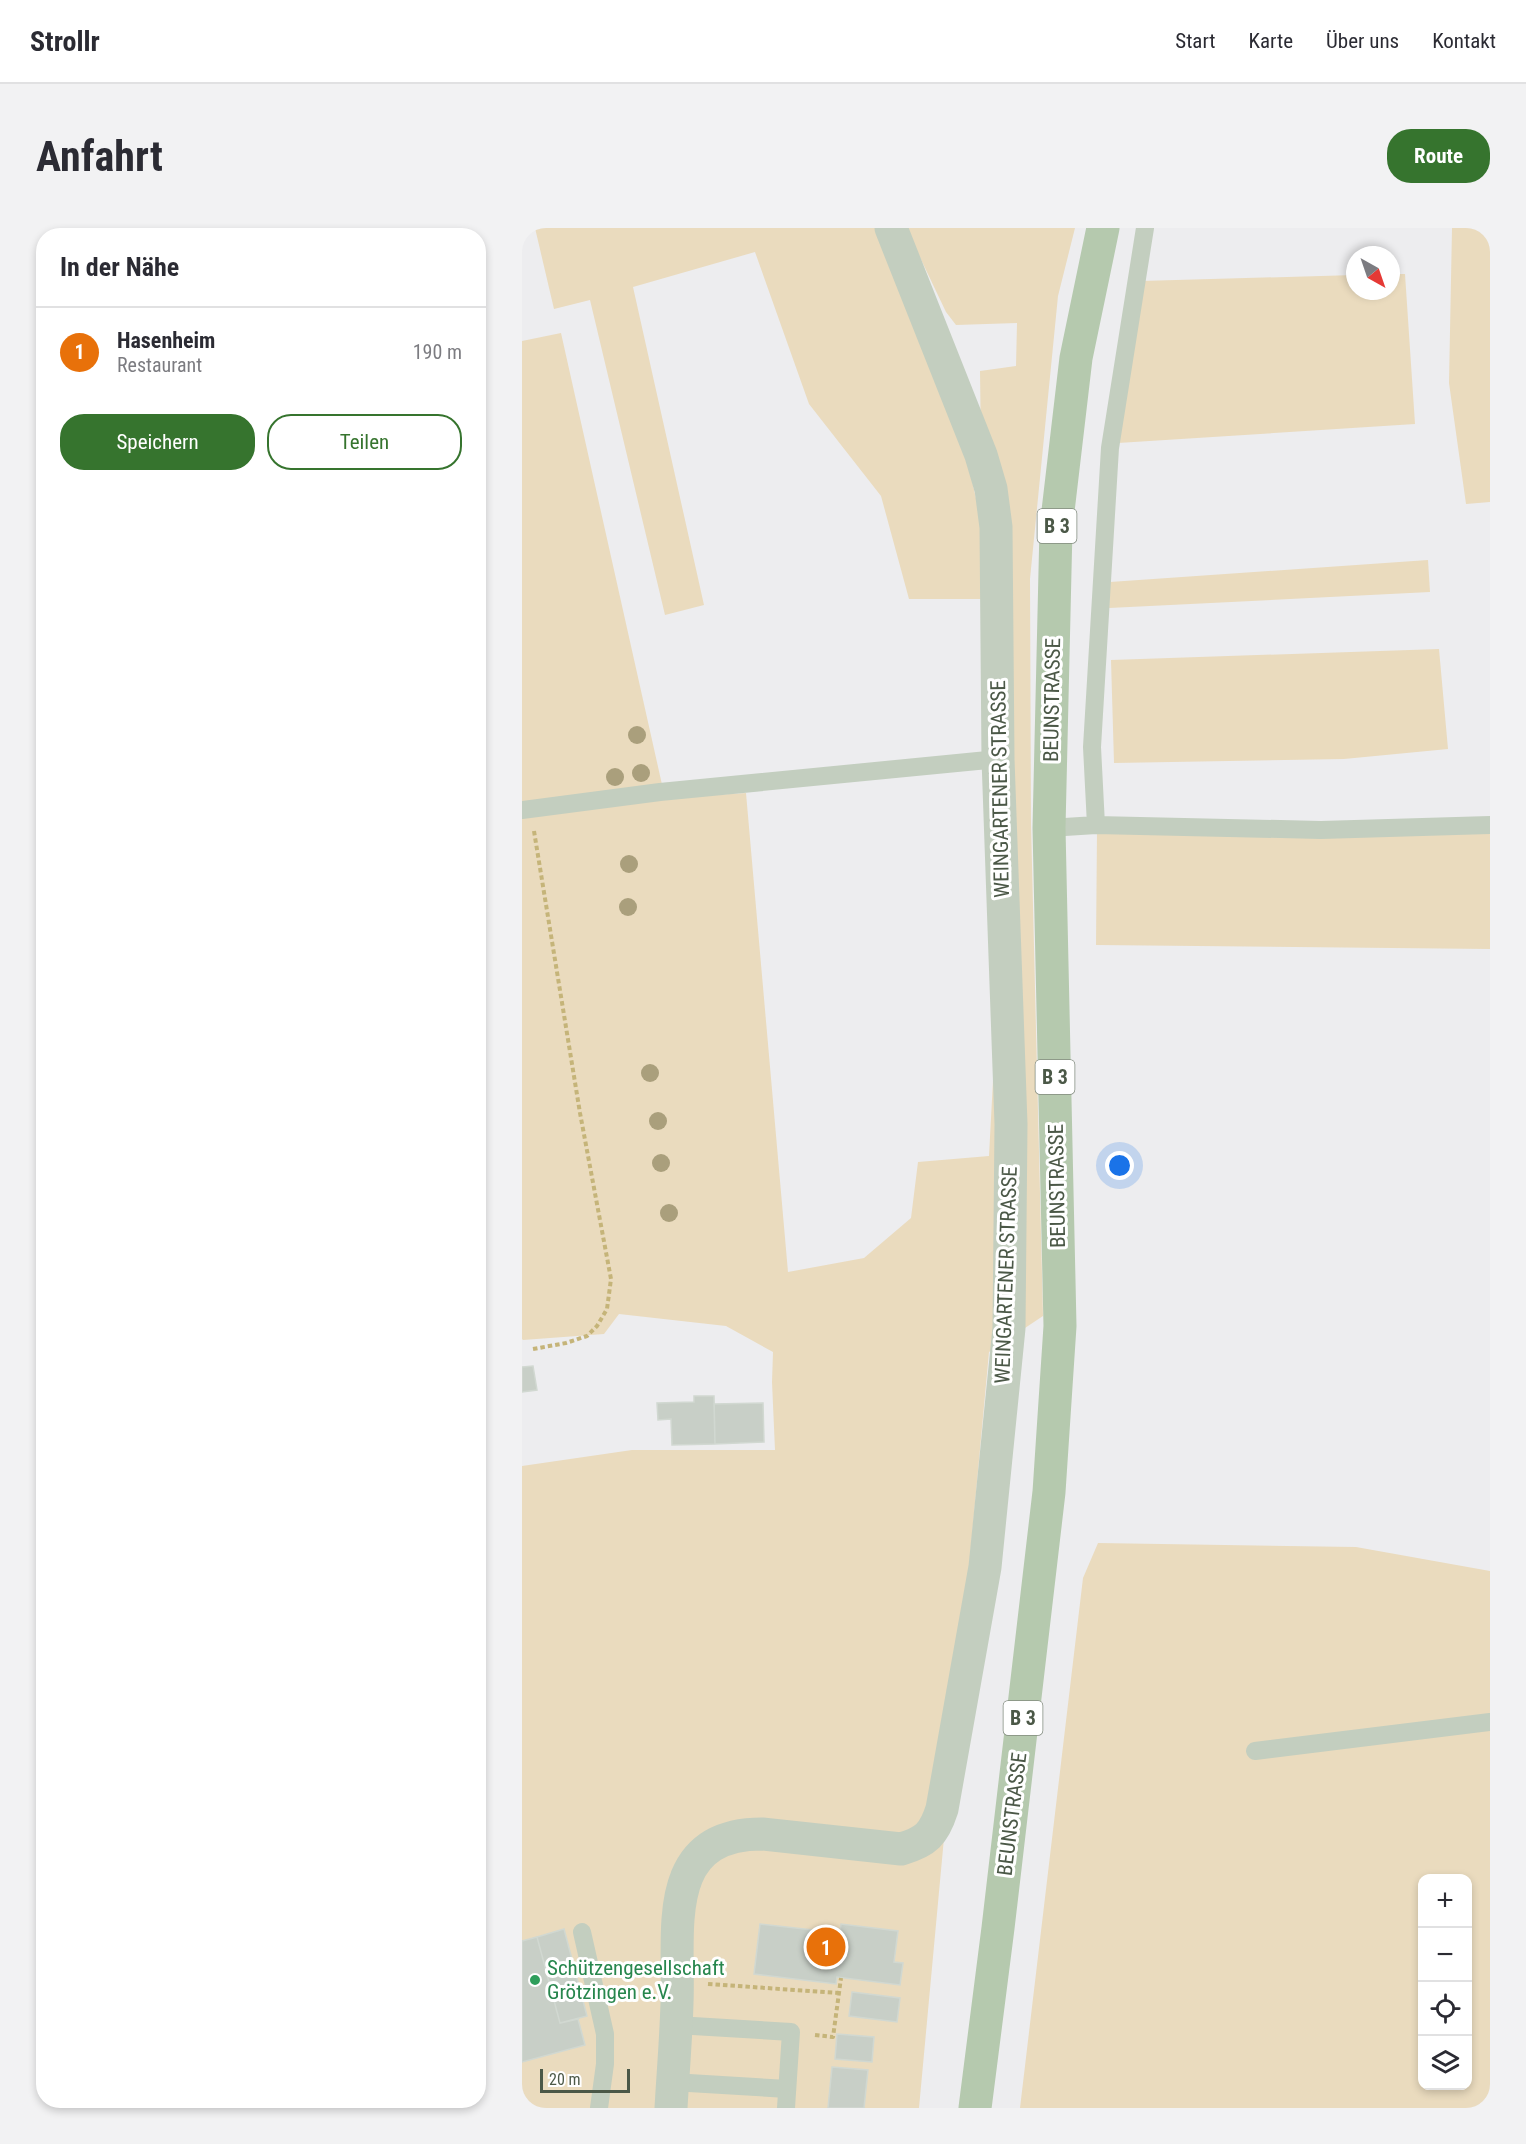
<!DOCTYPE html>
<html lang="de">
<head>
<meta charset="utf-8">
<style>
  :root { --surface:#fff; --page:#f2f2f3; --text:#2b2b33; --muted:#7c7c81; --line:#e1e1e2; --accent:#36742e }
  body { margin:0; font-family:"Roboto Condensed",sans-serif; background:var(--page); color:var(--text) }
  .controls { position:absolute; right:18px; bottom:18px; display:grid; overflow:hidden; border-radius:12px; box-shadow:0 3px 9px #0003 }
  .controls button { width:54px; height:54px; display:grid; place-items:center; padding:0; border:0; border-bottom:2px solid var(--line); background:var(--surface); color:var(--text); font:30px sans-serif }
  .compass { position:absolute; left:824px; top:18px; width:54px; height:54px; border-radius:50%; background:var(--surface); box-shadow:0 3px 9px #0003; rotate:140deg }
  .scale { position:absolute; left:18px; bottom:15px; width:90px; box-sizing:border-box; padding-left:6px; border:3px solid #4b5847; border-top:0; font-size:16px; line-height:21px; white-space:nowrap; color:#4b5847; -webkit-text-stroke:4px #fff; paint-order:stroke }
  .you { position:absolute; left:598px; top:938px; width:21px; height:21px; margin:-15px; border:4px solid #fff; border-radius:50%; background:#1a73e8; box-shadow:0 0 0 9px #1a73e833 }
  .badge { display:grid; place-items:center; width:39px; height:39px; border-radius:50%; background:var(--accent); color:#fff; font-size:20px; font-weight:700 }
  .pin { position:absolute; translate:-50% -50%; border:3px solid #fff; box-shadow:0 2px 6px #0006 }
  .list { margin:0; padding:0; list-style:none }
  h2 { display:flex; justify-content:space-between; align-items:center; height:78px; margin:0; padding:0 24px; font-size:26px }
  h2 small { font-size:20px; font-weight:400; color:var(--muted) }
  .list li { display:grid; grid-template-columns:39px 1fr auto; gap:18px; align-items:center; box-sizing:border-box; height:90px; padding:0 24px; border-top:2px solid var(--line) }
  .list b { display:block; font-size:22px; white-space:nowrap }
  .list p { margin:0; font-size:20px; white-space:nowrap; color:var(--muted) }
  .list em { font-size:20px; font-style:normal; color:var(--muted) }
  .actions { display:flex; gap:12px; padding:18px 24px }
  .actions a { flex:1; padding:14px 0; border:2px solid var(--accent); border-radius:24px; text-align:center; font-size:21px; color:var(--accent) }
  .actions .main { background:var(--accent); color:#fff }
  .icon { flex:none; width:33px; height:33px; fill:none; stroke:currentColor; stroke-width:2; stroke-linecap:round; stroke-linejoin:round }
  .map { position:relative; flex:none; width:968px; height:1880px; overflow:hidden; border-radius:24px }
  header { display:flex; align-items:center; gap:36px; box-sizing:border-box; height:84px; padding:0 30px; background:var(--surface); border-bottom:2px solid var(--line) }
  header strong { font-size:28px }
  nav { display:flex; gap:33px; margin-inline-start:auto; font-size:21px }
  .intro { display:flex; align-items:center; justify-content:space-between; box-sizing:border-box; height:144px; padding:0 36px }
  h1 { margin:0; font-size:42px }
  .button { padding:15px 27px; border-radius:24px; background:var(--accent); color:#fff; font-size:21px; font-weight:700 }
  main { display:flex; gap:36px; padding:0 36px }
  aside { flex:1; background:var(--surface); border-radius:24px; box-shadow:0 3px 9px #0003 }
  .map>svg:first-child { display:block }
  .green { fill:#eadbbe; fill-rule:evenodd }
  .building { fill:#c8cfc7; stroke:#d1d8d1; stroke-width:1.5 }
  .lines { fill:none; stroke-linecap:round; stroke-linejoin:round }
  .path { stroke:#c5b479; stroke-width:4; stroke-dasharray:4.5 3; stroke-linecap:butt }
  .lane { stroke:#c3cebf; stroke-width:18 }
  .street { stroke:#c3cebf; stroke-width:33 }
  .primary { stroke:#b5c9ae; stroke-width:33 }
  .tree { fill:#aa9f7c }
  .leisure-dot { fill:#2e9e5b; stroke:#fff; stroke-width:2 }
  .labels { text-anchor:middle; stroke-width:6; stroke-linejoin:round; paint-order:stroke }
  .shield { fill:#fff; stroke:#818a7e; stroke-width:1.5 }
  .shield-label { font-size:20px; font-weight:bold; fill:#4b5847 }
  .street-label { font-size:21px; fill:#4b5847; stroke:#fff }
  .leisure-label { font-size:21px; fill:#27864d; stroke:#fff; text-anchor:start }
</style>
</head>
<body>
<header>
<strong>Strollr</strong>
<nav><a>Start</a><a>Karte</a><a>Über uns</a><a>Kontakt</a></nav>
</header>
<div class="intro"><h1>Anfahrt</h1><a class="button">Route</a></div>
<main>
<aside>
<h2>In der Nähe<small></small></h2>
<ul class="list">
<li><span class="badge" style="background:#e8710a">1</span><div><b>Hasenheim</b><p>Restaurant</p></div><em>190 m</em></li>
</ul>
<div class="actions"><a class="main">Speichern</a><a>Teilen</a></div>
</aside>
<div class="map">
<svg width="968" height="1880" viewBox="0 0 968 1880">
  <rect width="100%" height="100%" fill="#ededef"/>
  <!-- green -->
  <path class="green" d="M13,0H353L444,226L460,297L458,143L494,138L495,95L434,97L424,84L384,0H553L536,68L508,351L509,596L521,1088L467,1124L397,1880H0V1238L110,1222H253L250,1154L251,1124L204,1098L97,1086L82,1106L1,1112L0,1111V113L39,105L143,570L224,565L266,1044L342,1030L389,990L396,934L467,928L487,551L466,371H387L359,268L287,176L233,24L111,59L182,377L143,387L68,72L32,81Z
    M930,0H968V274L944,276L927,155Z
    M869,46H883L893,196L596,215L619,53L833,47V63H869Z
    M906,332L908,364L587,380L588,354Z
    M917,421L926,521L822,531L592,535L589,432Z
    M575,603L968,605V721L574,717Z
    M576,1315L834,1319L968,1343V1880H498L561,1350ZM900,1650H946V1858H900Z"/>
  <!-- building -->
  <path class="building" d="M11,1138L15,1162L0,1164V1139Z
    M172,1168H192L193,1216L150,1217L149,1191L136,1192L135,1175L172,1174Z
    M241,1175L242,1214L193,1216L192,1176Z
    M238,1696L318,1705L319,1696L376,1703L372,1734L381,1735L378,1757L315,1749L314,1756L232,1746Z
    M42,1701L65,1788L38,1795L15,1709Z
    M15,1709L38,1795L56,1791L63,1817L0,1834V1713Z
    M330,1764L378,1770L375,1794L327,1788Z
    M315,1806L352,1809L350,1834L313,1831Z
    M310,1839L346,1842L342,1880H306Z"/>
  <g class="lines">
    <!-- path -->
    <path class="path" d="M11,1121L44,1115L65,1108L75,1098L85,1081L89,1051L58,885L12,603
      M186,1756L317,1765
      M293,1807L311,1809L319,1750"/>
    <!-- lane -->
    <path class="lane" d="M623,0L588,220L570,519L574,597L799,602L968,597
      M0,582L138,564L476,531
      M527,600L574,597
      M733,1523L968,1494
      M60,1704L83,1806V1836L77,1880
      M154,1797L269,1804L264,1880
      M150,1854L265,1861"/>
    <!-- street -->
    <path class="street" d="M149,1880C151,1845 154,1810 155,1775C158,1704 137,1606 240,1606L379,1621C404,1614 412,1606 420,1581L463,1339L487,1100L489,896L476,531L474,299L469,261L459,227L369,0"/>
    <!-- primary -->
    <path class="primary" d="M453,1880L476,1700L527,1264L538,1098L527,600L534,300L554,130L581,0"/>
  </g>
  <!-- trees -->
  <g class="tree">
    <circle cx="115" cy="507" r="9"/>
    <circle cx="119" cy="545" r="9"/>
    <circle cx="93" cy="549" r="9"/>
    <circle cx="107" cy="636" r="9"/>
    <circle cx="106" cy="679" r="9"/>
    <circle cx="128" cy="845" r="9"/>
    <circle cx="136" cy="893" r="9"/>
    <circle cx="139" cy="935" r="9"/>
    <circle cx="147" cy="985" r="9"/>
  </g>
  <!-- markers -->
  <circle class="leisure-dot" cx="13" cy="1752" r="6"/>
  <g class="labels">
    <!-- shield labels -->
    <g class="shield">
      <rect x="515.5" y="281" width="39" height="34" rx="4.5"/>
      <rect x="513.5" y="832" width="39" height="34" rx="4.5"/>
      <rect x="481.5" y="1473" width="39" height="34" rx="4.5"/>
    </g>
    <g class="shield-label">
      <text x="535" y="305">B 3</text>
      <text x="533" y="856">B 3</text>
      <text x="501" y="1497">B 3</text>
    </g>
    <!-- street labels -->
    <g class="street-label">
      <text transform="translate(530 472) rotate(-89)" y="7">BEUNSTRASSE</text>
      <text transform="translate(478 561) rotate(-91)" y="7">WEINGARTENER STRASSE</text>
      <text transform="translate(535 958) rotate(-91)" y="7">BEUNSTRASSE</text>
      <text transform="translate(484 1047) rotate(-88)" y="7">WEINGARTENER STRASSE</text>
      <text transform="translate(490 1586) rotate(-83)" y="7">BEUNSTRASSE</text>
    </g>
    <!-- leisure labels -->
    <g class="leisure-label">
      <text x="25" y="1747">Schützengesellschaft<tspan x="25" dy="24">Grötzingen e.V.</tspan></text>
    </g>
  </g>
</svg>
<div class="controls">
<button>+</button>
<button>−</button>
<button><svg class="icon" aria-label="locate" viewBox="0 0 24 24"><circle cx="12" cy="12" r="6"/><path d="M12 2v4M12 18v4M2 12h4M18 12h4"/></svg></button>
<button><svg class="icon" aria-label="layers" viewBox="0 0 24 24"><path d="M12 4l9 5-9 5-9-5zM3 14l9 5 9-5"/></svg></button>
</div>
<svg class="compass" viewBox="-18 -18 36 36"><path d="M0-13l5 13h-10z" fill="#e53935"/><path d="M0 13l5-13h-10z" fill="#7c7c81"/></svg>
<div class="scale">20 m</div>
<div class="you"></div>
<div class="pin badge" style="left:304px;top:1719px;background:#e8710a">1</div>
</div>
</main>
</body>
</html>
